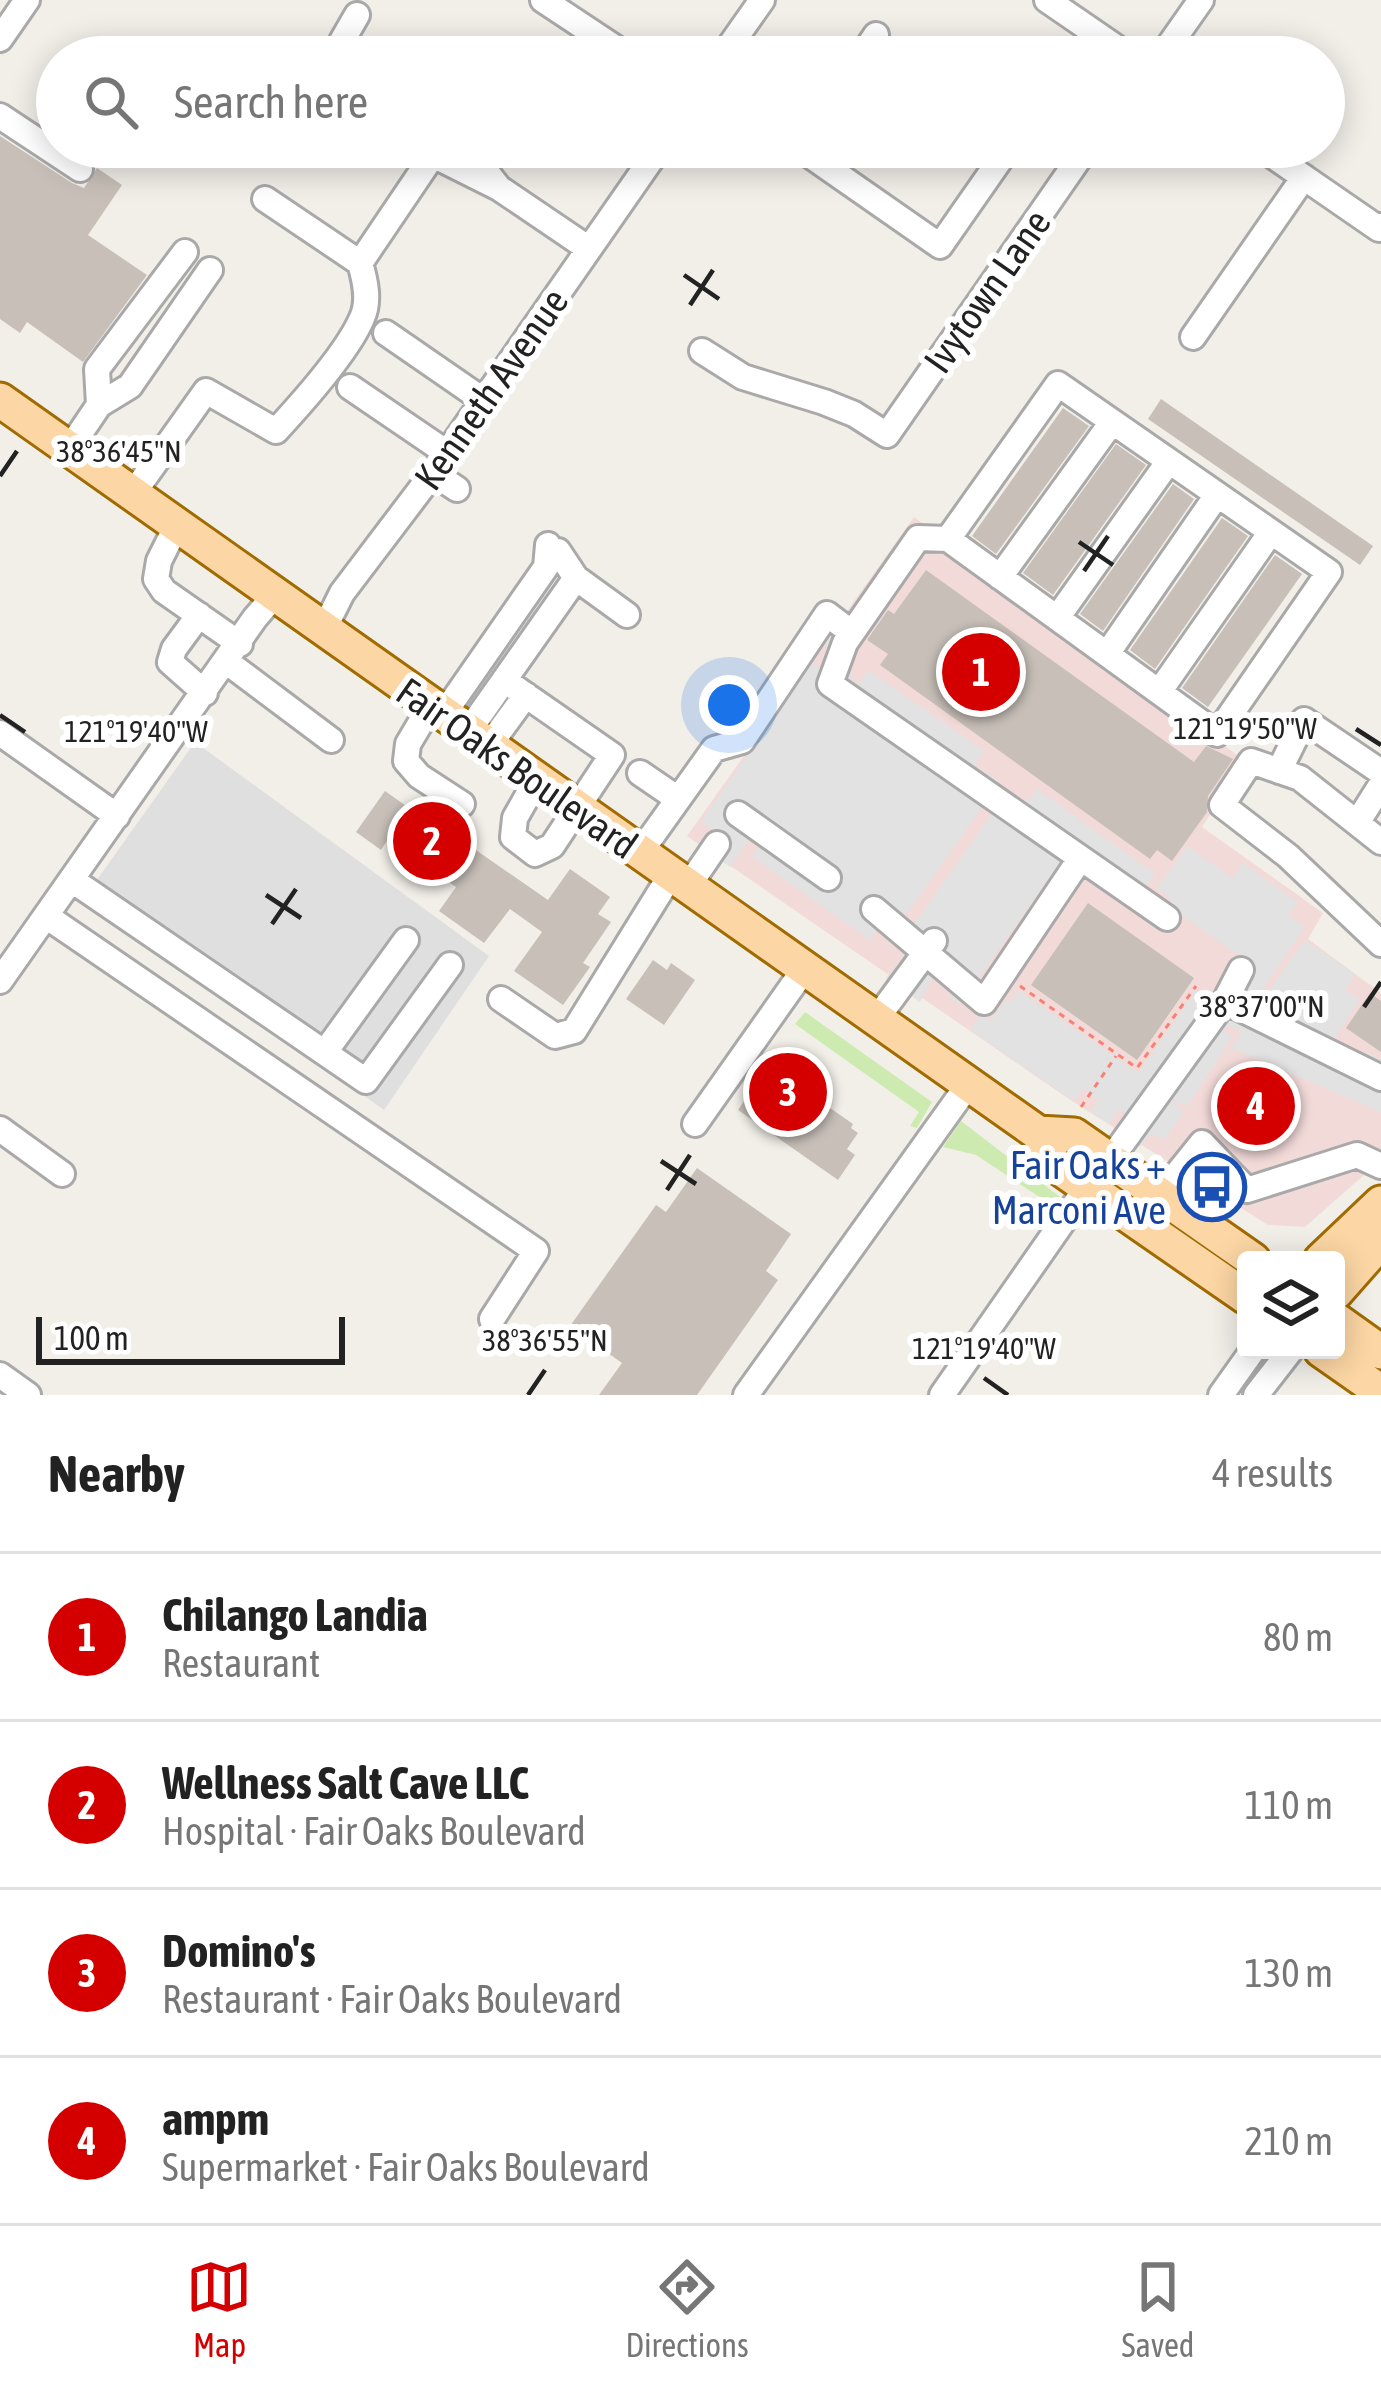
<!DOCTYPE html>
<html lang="en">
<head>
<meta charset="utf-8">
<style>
  :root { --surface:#fff; --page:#f2f2f2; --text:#222; --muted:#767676; --line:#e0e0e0; --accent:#d40000 }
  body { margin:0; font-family:"Asap Condensed",sans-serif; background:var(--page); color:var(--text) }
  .controls { position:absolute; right:36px; bottom:36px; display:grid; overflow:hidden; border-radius:12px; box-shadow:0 6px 30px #0003 }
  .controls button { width:108px; height:108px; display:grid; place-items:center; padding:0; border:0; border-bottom:3px solid var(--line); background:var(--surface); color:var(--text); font:60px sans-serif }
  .scale { position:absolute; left:36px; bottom:30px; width:309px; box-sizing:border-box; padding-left:12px; border:6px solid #222; border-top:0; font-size:33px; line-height:42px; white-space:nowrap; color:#222; -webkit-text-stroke:9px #fff; paint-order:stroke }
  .you { position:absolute; left:729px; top:705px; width:42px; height:42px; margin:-30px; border:9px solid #fff; border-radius:50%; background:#1a73e8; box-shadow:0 0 0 18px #1a73e833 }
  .badge { display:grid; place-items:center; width:78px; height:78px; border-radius:50%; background:var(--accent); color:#fff; font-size:39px; font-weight:700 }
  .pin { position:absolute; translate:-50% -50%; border:6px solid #fff; box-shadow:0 3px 12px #0006 }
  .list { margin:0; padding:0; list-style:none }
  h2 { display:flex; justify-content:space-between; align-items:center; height:156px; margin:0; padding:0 48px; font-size:51px }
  h2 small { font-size:39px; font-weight:400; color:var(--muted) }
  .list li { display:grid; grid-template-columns:78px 1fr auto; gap:36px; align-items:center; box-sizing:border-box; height:168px; padding:0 48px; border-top:3px solid var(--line) }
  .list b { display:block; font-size:45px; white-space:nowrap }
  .list p { margin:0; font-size:39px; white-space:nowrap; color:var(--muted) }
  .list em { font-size:39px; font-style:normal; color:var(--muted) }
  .icon { flex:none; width:66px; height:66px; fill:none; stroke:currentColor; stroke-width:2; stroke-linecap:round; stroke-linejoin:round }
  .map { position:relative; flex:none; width:1381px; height:1395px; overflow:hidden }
  .search { position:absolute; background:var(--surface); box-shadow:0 6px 30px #0003; left:36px; right:36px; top:36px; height:132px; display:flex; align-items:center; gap:30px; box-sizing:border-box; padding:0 42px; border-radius:66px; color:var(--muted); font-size:45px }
  .sheet { height:828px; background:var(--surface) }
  nav { display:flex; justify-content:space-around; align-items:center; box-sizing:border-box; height:168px; border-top:3px solid var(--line); background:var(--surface); font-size:33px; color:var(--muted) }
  nav a { display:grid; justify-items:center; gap:6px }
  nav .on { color:var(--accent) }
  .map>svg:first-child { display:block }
  .residential { fill:#e0dfdf }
  .commercial { fill:#f2dad9 }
  .grass { fill:#cdebb0 }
  .parking { fill:#e2e2e2 }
  .building { fill:#c7bfb8 }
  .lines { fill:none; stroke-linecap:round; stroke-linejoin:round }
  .minor-casing { stroke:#a9a9a9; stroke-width:30 }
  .major-casing { stroke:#a06b00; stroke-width:39 }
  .path { stroke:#fa8072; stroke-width:3; stroke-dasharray:6 6; stroke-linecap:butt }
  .minor { stroke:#fff; stroke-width:24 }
  .major { stroke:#fcd6a4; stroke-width:33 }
  .ticks { fill:none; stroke:#222; stroke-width:4.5 }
  .labels { text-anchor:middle; stroke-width:12; stroke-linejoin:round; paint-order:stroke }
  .street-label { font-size:39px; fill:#222; stroke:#fff }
  .transit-label { font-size:39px; fill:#164399; stroke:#fff; text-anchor:end }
  .ticks-label { font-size:30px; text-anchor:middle; fill:#222; stroke:#fff; stroke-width:12; stroke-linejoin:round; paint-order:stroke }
</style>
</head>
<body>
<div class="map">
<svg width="1381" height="1395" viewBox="0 0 1381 1395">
  <rect width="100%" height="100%" fill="#f2efe9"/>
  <!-- residential -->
  <path class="residential" d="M195,742L489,956L384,1110L84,898Z"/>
  <!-- commercial -->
  <path class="commercial" d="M914,517L1245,761L1202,827L1323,913L1308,939L1381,993V1160L1305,1227L1268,1225L1069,1099L687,836Z"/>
  <!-- grass -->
  <path class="grass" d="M805,1012L932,1102L917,1128L910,1126L919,1112L795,1024Z
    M961,1121L1060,1197L1053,1206L976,1155L943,1147Z"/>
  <!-- parking -->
  <path class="parking" d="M826,635L851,653V679L859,684L868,670L984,751L975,765L1000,782L891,936L878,928L870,940L752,857L759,844L754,840L747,842L730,867L703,848L717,833L701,822L812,663L827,670Z
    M1037,789L1155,874L1133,905L1069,865H1058L960,1005L949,997L958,984L944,974L932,978L920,1002L886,978L905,955L900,944L1009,790L1027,802Z
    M1187,846L1232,878L1243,863L1298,902L1289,916L1305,927L1257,997L1246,989L1242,992L1255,1010L1305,940L1355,974L1345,990L1360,1000L1333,1041L1317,1031L1314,1035L1365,1057L1368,1052L1381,1060V1112L1231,1048L1242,1032L1227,1025L1224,1029L1232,1037L1188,1106L1173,1101L1183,1113L1164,1140L1151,1133L1140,1147L1113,1132L1125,1113L1119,1109L1109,1124L1091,1112L1098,1100L1083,1089L1074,1101L970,1030L978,1019L977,1011L991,1020L1005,1001L1010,1002L1018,990L1139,1073L1195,991L1207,999L1238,955L1166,904L1170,897L1157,888Z"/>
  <!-- building -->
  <path class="building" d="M0,136L72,183L84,188L97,168L122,185L88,235L147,275L83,362L27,322L20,333L0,319Z
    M1161,399L1373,546L1360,565L1148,419Z
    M1063,408L1089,426L996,554L972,536Z
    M1116,444L1146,465L1053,595L1023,573Z
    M1173,484L1194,499L1103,631L1080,614Z
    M1222,518L1248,536L1155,669L1130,650Z
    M1275,555L1302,574L1208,707L1182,688Z
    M926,570L1194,762L1206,746L1233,759L1208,796L1207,812L1172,861L1157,850L1150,859L880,665L888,654L867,640L888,610L894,614Z
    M385,791L426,820L431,813L462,835L460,839L548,900L570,869L610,897L598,914L611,922L583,963L590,967L563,1005L514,971L542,932L510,909L484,943L439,911L456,887L388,839L381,850L356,832Z
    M1088,903L1194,978L1137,1060L1031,985Z
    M653,960L667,970L671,963L695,980L664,1025L626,999Z
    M1370,993L1381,1001V1052L1346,1028Z
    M1250,1069L1292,1099L1263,1142L1220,1112Z
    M764,1072L786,1087L790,1080L853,1124L851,1128L858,1133L847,1149L855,1155L838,1180L738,1110Z
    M697,1168L791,1234L766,1271L778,1280L697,1395H599L622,1363L570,1326L656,1205L666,1212Z"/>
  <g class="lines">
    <!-- minor casing -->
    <g class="minor-casing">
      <path id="minor" d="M543,0L629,57
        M1047,0L1130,57
        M0,39L27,0
        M347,57L342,41L357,15
        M722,57L762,0
        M861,57L876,35
        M1161,57L1201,0
        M0,116L80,169
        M467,147L499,188L589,249
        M798,147L940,246L1009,147
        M1260,147L1379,229L1381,226
        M265,199L360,263L433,155L499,188
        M386,333L483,400
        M1193,337L1304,177
        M702,351L743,377L824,402L854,414L887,435L1087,147
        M350,387L447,453
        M99,405L97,369L185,252
        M70,448L99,405L130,386L210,270
        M433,473L457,489
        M132,495L206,391L276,431C301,404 348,351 362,318C370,301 365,280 360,263
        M176,527L159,561L156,579L164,591L240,644
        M948,539L1058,384L1329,572L1217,734L948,539L918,538L845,643L830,684L1167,918
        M1000,577L1112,422
        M576,578L627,615
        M199,615L174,649L170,662L205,693
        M1057,618L1169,461
        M323,631L342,593L433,473L660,147
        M1107,654L1217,495
        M227,662L331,740
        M504,680L612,755L552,846L535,854L513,837L515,818L536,781
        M1159,692L1271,532
        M430,707L408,744L406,761L419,776L462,804
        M443,715L546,567L548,545
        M0,733L117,816
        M467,733L576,578L558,551
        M488,747L526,695
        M1279,771L1304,720L1381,772
        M640,773L678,799
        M738,814L828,878
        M1357,823L1381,785
        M1381,842L1300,778L1251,761L1222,805L1288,856L1381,944
        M639,854L714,749L742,741L827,614L852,633
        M72,880L366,1081L450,965
        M687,888L717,844
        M874,909L984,1002L1080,859
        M46,916L536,1251L492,1319
        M1241,970L1225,1001L1381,1078
        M0,981L255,618L274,596
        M501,999L555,1036L574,1031L670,876
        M875,1021L934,941
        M325,1052L406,940
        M695,1124L803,971
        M0,1129L62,1174
        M1110,1160L1225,1001
        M1161,1194L1202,1143L1247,1190L1357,1155L1381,1166
        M0,1375L28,1395
        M746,1395L968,1085
        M942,1395L1087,1187
        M1221,1395L1253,1350
        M1256,1395L1291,1350"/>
    </g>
    <!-- major casing -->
    <g class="major-casing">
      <path id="major" d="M0,400L1038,1133L1054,1164L1246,1297
        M1038,1133L1074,1135L1253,1260
        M1321,1260L1381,1203
        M1336,1292L1381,1241
        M1336,1320L1381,1352
        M1321,1350L1381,1392"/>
    </g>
    <!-- path -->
    <path class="path" d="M1020,986L1137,1068L1196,986
      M1081,1107L1116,1056"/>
    <!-- minor -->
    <use href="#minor" class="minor"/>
    <!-- major -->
    <use href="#major" class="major"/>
  </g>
  <!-- ticks -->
  <path class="ticks" d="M684,275L719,299M690,305L713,270M0,476L17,451M1079,542L1113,565M1084,571L1108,536M0,715L25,732M1356,729L1381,745M266,895L301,918M272,924L296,889M1364,1007L1381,982M661,1161L696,1184M667,1190L690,1155M984,1378L1008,1395M528,1395L545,1370"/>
  <!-- icons -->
  <defs>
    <g id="bus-ring" transform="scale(3.45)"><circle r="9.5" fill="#fff" stroke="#1a4fb4" stroke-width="1.5"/><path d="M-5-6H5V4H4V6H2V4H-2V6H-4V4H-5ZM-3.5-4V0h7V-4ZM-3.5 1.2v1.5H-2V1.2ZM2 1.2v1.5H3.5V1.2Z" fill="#1a4fb4"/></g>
  </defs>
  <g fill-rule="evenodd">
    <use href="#bus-ring" x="1212" y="1187"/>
  </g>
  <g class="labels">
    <!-- street labels -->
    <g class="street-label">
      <text transform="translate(987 291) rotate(-55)" y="14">Ivytown Lane</text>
      <text transform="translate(491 389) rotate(-55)" y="14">Kenneth Avenue</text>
      <text transform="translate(517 768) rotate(35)" y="14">Fair Oaks Boulevard</text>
    </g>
    <!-- transit labels -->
    <g class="transit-label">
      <text x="1166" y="1179">Fair Oaks +<tspan x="1166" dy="45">Marconi Ave</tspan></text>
    </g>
  </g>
  <g class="ticks-label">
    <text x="119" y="462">38°36'45"N</text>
    <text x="1245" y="739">121°19'50"W</text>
    <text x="136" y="742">121°19'40"W</text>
    <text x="1262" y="1017">38°37'00"N</text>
    <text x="545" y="1351">38°36'55"N</text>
    <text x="984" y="1359">121°19'40"W</text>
  </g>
</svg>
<div class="controls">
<button><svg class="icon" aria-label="layers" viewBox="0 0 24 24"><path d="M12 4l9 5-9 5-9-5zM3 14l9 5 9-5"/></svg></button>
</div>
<div class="scale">100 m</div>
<div class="you"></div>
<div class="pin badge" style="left:981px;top:672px">1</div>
<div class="pin badge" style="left:432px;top:841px">2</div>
<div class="pin badge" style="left:788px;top:1092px">3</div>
<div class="pin badge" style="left:1256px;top:1106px">4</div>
<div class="search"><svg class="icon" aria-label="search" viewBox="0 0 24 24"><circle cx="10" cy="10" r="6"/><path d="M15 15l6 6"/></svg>Search here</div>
</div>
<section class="sheet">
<h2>Nearby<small>4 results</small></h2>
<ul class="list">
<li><span class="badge">1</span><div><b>Chilango Landia</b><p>Restaurant</p></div><em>80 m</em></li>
<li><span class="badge">2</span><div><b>Wellness Salt Cave LLC</b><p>Hospital · Fair Oaks Boulevard</p></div><em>110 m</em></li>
<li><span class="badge">3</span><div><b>Domino's</b><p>Restaurant · Fair Oaks Boulevard</p></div><em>130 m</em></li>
<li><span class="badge">4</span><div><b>ampm</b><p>Supermarket · Fair Oaks Boulevard</p></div><em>210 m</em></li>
</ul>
</section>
<nav>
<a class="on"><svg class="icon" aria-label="map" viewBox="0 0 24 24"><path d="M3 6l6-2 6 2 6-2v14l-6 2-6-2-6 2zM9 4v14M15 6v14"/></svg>Map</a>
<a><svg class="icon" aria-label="directions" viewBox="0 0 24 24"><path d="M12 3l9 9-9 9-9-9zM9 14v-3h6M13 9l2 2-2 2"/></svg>Directions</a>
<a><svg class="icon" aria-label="saved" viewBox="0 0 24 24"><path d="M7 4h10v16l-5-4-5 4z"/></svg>Saved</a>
</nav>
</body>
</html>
